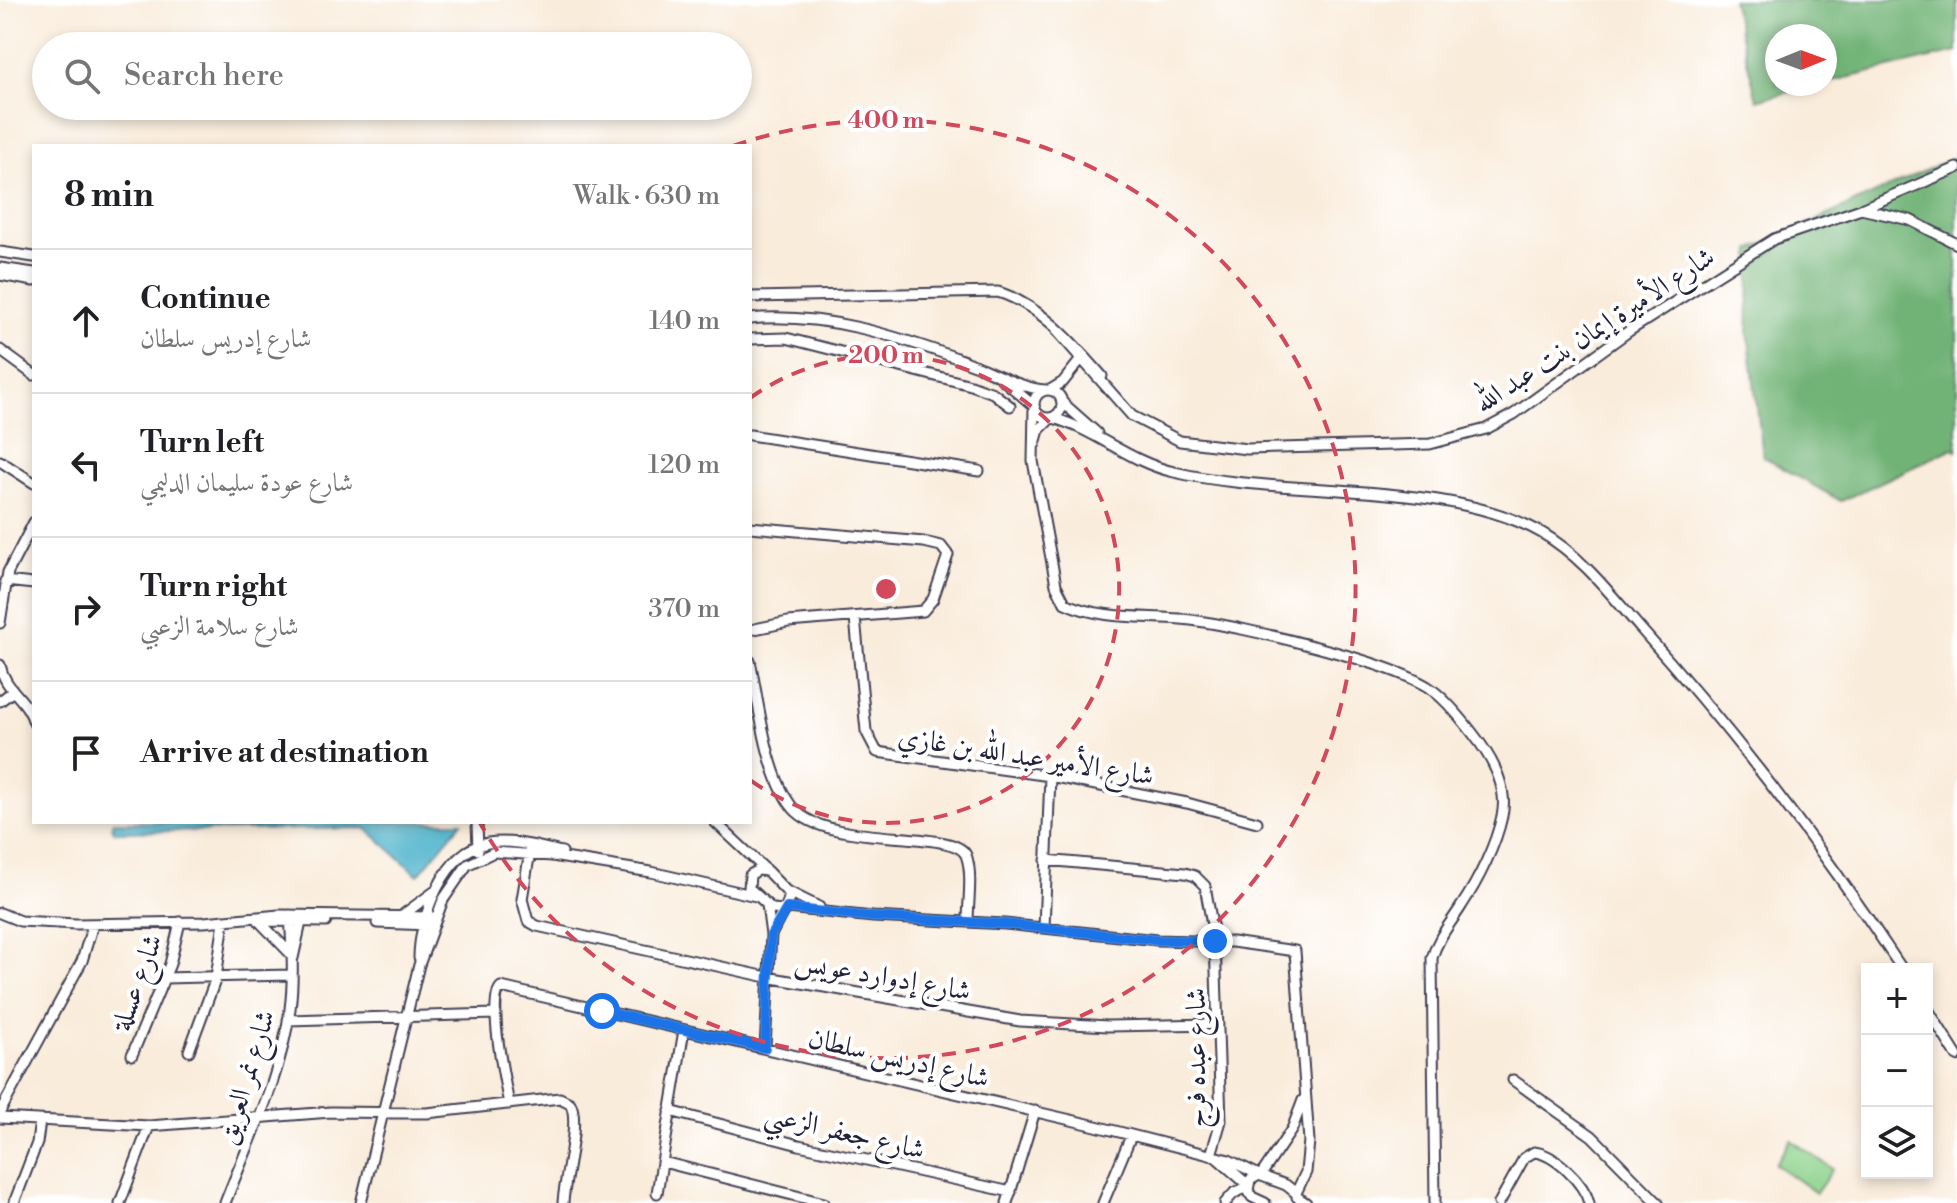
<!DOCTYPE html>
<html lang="en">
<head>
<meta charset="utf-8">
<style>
  :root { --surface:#fff; --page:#f6f6f6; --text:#202124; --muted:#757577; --line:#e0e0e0 }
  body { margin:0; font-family:"Libre Bodoni",Amiri,serif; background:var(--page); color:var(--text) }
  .controls { position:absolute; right:24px; bottom:24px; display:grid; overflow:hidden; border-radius:0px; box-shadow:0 4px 12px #0003 }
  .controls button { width:72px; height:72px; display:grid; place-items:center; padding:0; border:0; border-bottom:2px solid var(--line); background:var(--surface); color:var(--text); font:40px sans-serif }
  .compass { position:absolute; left:1765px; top:24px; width:72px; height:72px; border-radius:50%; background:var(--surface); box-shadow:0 4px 12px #0003; rotate:89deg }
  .stop { position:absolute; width:24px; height:24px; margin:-18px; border:6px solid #1a73e8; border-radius:50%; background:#fff }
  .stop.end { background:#1a73e8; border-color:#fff; box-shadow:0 2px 8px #0008 }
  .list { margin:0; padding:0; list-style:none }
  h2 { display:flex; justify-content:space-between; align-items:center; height:104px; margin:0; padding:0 32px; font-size:34px }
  h2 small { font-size:26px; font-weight:400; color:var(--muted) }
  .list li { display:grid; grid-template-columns:52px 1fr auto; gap:24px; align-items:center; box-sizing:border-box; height:144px; padding:0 32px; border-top:2px solid var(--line) }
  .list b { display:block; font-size:30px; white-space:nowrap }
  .list p { margin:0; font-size:26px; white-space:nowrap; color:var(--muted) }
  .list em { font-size:26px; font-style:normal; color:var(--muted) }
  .icon { flex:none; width:44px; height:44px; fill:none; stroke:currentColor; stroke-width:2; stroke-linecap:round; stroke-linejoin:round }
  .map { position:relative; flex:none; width:1957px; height:1203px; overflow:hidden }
  .search { position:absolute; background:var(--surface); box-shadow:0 4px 12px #0003; left:32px; top:32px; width:720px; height:88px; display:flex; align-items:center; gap:20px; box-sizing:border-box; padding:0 28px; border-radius:44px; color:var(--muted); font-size:30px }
  .panel { position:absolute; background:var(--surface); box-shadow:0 4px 12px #0003; left:32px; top:144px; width:720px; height:680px; border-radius:0px }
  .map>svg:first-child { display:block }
  .green { fill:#8cd18a; stroke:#577a62; stroke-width:2 }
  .forest { fill:#71b376; stroke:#4a6a58; stroke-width:2 }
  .water { fill:#4cb2ca; stroke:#376a82; stroke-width:2 }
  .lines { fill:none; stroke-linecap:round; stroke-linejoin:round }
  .minor-casing { stroke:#424053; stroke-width:13 }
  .minor { stroke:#fff; stroke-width:9 }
  .route { stroke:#1a73e8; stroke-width:10 }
  .ring { fill:none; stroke:#d1495b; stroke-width:4; stroke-dasharray:14 10 }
  .labels { text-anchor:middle; stroke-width:8; stroke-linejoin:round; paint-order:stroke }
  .street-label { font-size:28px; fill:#22223b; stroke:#fff }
  .centre { fill:#d1495b; stroke:#fff; stroke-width:4 }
  .ring-label { font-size:24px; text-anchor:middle; font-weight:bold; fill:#d1495b; stroke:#fff; stroke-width:8; stroke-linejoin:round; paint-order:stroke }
</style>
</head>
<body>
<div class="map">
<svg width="1957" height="1203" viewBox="0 0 1957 1203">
  <rect width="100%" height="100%" fill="#fff"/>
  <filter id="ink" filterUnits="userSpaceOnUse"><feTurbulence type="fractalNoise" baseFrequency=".0125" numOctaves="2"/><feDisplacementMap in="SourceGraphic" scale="16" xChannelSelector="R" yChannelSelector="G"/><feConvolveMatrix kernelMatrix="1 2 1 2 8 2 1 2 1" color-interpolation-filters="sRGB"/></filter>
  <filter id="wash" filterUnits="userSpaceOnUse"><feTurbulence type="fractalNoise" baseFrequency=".006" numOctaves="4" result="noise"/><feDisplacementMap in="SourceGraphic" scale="32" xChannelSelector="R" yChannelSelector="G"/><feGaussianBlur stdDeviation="1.8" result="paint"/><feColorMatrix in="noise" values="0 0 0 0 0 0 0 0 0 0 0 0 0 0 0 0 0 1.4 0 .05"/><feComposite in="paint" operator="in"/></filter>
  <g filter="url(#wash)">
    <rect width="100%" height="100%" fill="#f9ecdb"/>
    <!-- green -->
    <path class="green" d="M1791,1140L1833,1169L1816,1193L1775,1164Z"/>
    <!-- forest -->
    <path class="forest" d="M1732,0H1957V52L1825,83V36H1777V84H1822L1757,100Z
      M1957,156V451L1953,448L1841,501L1763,457L1748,332L1751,250Z"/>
    <!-- water -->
    <path class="water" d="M112,822H462L418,875L366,828L113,832Z"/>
  </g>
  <g filter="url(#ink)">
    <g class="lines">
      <!-- minor casing -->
      <g class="minor-casing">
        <path id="minor" d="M1861,209L1957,168
          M0,252L34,257
          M0,268L34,273
          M0,275L34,281
          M750,297L998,292C1040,305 1074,344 1102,376
          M750,319C824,312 897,336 965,361C988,370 1022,389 1046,390
          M1057,331L1132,416L1180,441L1247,449L1430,444L1486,429L1514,414L1629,331L1774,239L1861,209L1910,220L1957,244
          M750,339L786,338L971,385L993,393L1010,406
          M0,350L34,375
          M1002,379L1034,406
          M1050,390L1063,382L1082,358
          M1034 404a14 14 0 1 1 28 0a14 14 0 1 1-28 0Z
          M1062,402L1097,433
          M1034,407L1033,461L1056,585L1065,603C1103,621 1150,615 1191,620C1240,626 1393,662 1431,689C1449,702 1466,724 1480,743C1495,764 1508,790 1502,816C1496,845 1478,881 1462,905C1451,923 1438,937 1432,958L1435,1203
          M1053,418C1096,430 1129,462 1174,472C1283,498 1445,478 1542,533C1582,556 1611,595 1641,629C1736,735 1824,850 1902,969
          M750,435L979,471
          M1035,444L1039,430L1051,418
          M0,461L34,483
          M750,527L924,542L941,546L948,555L933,599L923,611L788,622L750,630
          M5,581L34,584
          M855,618L866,731L877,752L1050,776L1187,803L1257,822
          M0,623L8,572L34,522
          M750,661C759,703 766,775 793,808C829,850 953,827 966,855C973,873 968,903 968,922
          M0,665C5,691 28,699 34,723
          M0,701L12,692
          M477,822L478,850
          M715,822L765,869
          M531,846L522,899L528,921L537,926L767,977L1020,1021L1108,1026L1218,1024
          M1046,860L1185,873L1195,876L1205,886L1215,941L1221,1121L1211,1155
          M758,870L767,871L790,895L785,910L772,909L749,888L750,875Z
          M789,892L819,907
          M787,908L873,917L1005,924L1157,940L1232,942L1295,951L1309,1141L1306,1172L1296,1193
          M0,913L20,921L76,924L204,922L279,915L436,917
          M404,914L434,892
          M259,921L290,953
          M261,921L326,922
          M377,923L430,925
          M1044,928L1050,776
          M771,935L783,911
          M293,958L302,918
          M419,958C419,919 444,850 488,843C512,839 539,847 562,852
          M165,978L291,975
          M1927,1008L1957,1056
          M288,1020L496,1014
          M765,1048L771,935L767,905
          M189,1051L216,978L224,921
          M132,1055L170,964L180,922
          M1513,1080L1592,1136L1658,1203
          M509,1104C505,1084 487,998 501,987L1088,1124L1229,1160L1259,1175
          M670,1111L799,1145L1011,1192
          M0,1112L82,961L93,924
          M0,1118L149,1126L331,1112L427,1113L560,1098L570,1103C581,1120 564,1179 563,1203
          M1216,1157L1248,1185
          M663,1162L824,1203
          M1261,1175L1292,1129L1303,1100
          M657,1193L684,1030
          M1297,1197L1306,1203
          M14,1203L37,1143L40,1121
          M120,1203L149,1126
          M225,1203C250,1139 281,1077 290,1009C294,978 292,946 290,915
          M361,1203L419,965L443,900L467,865L494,852L552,856L651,872L756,896
          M1007,1203L1035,1111
          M1103,1203L1131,1136
          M1225,1203L1234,1193L1248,1187
          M1265,1203L1252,1197L1248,1190L1250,1180L1259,1175L1286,1185L1296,1193
          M1499,1203L1524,1158L1534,1152C1555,1154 1584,1183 1589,1203"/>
      </g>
      <!-- minor -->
      <use href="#minor" class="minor"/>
    </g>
  </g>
  <g class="lines" filter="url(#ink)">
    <!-- route -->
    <path class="route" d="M602,1011L765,1048L771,935L787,908L873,917L1005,924L1157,940L1215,941"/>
  </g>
  <!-- distance rings -->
  <g class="ring">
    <path d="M750 398A234 234 0 1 1 750 780"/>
    <path d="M733 146A469 469 0 1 1 480 823"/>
  </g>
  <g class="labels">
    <!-- street labels -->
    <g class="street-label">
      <text transform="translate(1594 329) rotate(-33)" y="10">شارع الأميرة إيمان بنت عبد الله</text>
      <text transform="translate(1026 755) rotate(9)" y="10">شارع الأمير عبد الله بن غازي</text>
      <text transform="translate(883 975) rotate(10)" y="10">شارع إدوارد عويس</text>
      <text transform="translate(136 982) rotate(-70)" y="10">شارع عسلة</text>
      <text transform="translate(899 1057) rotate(13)" y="10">شارع إدريس سلطان</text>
      <text transform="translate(1195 1058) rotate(-90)" y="10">شارع عبده فرج</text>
      <text transform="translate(245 1077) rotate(-73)" y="10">شارع نمر العريق</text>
      <text transform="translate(845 1131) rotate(13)" y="10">شارع جعفر الزعبي</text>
    </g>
  </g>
  <circle cx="886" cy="589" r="12" class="centre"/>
  <g class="ring-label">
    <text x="886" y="128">400 m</text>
    <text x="886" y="363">200 m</text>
  </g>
</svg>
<div class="controls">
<button>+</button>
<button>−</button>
<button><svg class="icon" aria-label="layers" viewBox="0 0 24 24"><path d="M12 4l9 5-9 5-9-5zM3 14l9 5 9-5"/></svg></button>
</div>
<svg class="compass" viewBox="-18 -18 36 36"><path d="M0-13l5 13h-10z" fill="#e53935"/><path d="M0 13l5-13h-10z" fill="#757577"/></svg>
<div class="stop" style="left:602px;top:1011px"></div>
<div class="stop end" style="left:1215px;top:941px"></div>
<div class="search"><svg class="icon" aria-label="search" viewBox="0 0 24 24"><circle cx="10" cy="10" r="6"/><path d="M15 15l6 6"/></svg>Search here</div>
<section class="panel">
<h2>8 min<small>Walk · 630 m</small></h2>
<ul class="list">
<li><svg class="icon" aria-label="ahead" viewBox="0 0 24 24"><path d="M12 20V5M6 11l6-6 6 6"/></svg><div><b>Continue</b><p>شارع إدريس سلطان</p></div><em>140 m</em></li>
<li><svg class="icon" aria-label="left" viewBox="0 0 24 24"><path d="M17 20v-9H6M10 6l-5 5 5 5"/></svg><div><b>Turn left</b><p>شارع عودة سليمان الدليمي</p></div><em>120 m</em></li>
<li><svg class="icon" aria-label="right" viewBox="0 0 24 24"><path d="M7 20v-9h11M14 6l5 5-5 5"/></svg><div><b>Turn right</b><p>شارع سلامة الزعبي</p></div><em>370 m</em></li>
<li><svg class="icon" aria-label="arrive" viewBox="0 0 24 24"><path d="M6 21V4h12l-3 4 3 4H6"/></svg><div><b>Arrive at destination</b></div></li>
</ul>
</section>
</div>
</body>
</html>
